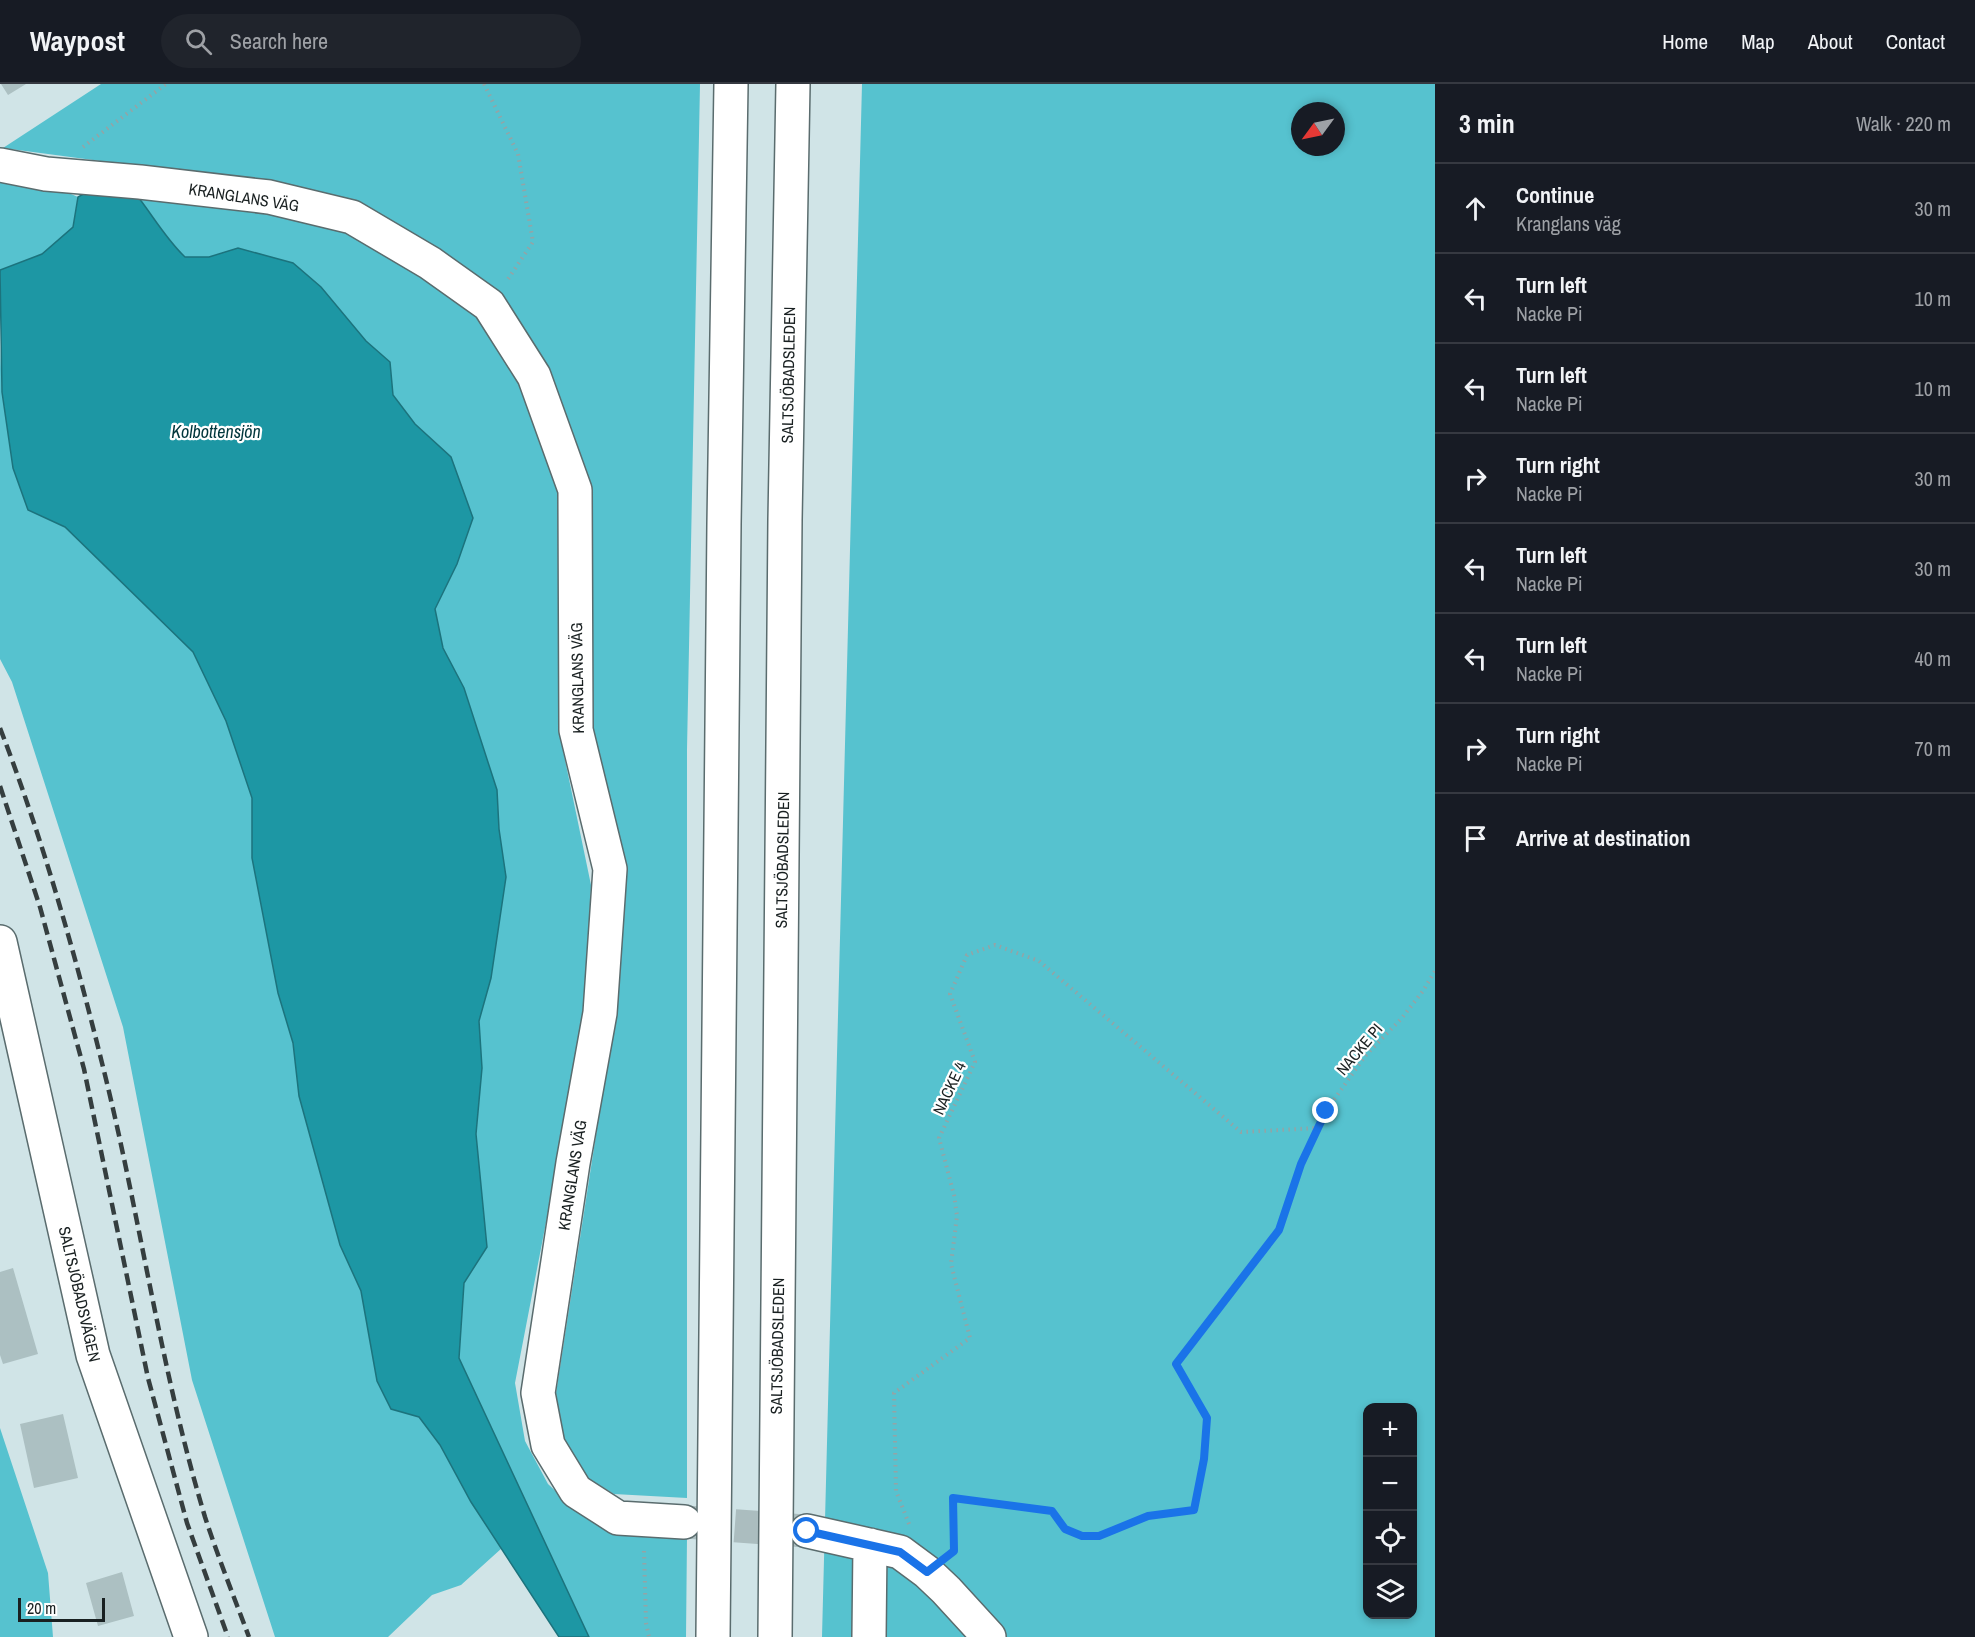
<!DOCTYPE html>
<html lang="en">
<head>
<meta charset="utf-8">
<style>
  :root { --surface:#171b24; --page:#20242c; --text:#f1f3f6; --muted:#9ea1a6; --line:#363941 }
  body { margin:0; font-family:"Archivo Narrow",sans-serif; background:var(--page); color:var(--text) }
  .controls { position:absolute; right:18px; bottom:18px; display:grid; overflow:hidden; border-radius:12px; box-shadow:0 3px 9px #0003 }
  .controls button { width:54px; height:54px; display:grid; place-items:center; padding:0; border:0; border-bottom:2px solid var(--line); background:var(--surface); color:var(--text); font:30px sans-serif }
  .compass { position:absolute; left:1291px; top:18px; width:54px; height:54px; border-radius:50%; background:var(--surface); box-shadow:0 3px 9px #0003; rotate:237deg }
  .scale { position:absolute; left:18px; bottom:15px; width:87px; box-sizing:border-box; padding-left:6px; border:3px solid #192021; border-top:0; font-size:16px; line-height:21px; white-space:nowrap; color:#192021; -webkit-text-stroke:4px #fff; paint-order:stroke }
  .stop { position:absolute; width:18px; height:18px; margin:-14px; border:4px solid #1a73e8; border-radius:50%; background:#fff }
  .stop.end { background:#1a73e8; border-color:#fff; box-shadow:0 2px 6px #0008 }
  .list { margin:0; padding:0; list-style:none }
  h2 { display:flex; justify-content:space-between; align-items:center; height:78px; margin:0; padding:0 24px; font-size:26px }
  h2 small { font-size:20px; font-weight:400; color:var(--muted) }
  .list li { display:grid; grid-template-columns:39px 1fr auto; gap:18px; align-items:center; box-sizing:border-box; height:90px; padding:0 24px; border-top:2px solid var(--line) }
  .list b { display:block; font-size:22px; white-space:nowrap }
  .list p { margin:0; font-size:20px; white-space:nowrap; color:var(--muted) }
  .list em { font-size:20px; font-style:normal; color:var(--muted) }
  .icon { flex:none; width:33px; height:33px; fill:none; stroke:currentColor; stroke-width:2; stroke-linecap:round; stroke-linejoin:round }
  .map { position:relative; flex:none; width:1435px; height:1553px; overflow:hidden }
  header { display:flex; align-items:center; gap:36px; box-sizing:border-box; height:84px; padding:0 30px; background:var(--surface); border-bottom:2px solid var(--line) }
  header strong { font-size:28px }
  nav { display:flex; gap:33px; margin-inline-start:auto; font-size:21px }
  .search { width:420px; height:54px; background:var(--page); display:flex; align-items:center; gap:15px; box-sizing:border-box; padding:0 21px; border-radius:33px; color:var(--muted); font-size:22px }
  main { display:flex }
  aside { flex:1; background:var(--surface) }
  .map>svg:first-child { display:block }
  .forest { fill:#56c2cf; fill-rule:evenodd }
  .water { fill:#1d97a4; stroke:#1c737d; stroke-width:1.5 }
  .building { fill:#acc0c2 }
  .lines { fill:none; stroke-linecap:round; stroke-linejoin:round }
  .minor-tunnel { stroke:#abbdbf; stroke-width:33; stroke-dasharray:33 16; stroke-linecap:butt }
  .minor-casing { stroke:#5a6c6e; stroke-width:36 }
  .highway-casing { stroke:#5a6c6e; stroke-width:36 }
  .path { stroke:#94a4a6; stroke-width:4; stroke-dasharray:1.5 4.5; stroke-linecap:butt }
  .minor { stroke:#fff; stroke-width:33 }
  .highway { stroke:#fff; stroke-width:33 }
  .rail { stroke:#353e3f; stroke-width:4.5; stroke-dasharray:12 6; stroke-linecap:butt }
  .route { stroke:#1a73e8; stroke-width:8 }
  .labels { text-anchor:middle; stroke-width:4.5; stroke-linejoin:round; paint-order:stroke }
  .street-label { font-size:16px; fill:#192021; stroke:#fff }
  .water-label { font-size:18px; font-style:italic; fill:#00363c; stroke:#fff }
</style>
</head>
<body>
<header>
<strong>Waypost</strong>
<div class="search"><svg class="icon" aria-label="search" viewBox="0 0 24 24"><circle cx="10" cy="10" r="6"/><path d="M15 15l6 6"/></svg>Search here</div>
<nav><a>Home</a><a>Map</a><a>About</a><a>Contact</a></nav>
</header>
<main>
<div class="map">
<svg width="1435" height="1553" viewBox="0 0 1435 1553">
  <rect width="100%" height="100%" fill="#d0e4e7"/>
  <!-- forest -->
  <path class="forest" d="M101,0H700L687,666V1414L614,1410L589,1395L563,1359L556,1309L614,935L588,649L587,403L504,221L272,100L3,64Z
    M862,0H1435V1553H822ZM1300,27H1336V63H1300ZM1368,1324H1412V1530H1368Z
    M0,96L50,101L78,113L73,143L42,170L0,186Z
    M135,109L267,122L340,143L482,230L524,297L561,410L559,647L591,801L587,926L515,1299L525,1357L548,1400L578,1428L687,1453L686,1553H589L459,1274L464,1199L487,1163L476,1050L482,984L479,937L491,894L499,745L497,706L464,604L443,564L435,525L457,480L451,373L415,340L393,311L390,278L366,257L321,203L293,180L242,166L209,173H185C165,154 152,130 135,109Z
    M0,262L2,308L13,384L28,426L65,443L193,568L226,637L252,714V774L278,909L293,959L299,1012L340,1161L361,1207L377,1297L391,1325L419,1333L440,1361L471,1418L502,1464L461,1501L432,1511L388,1553H275L192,1296L123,943L12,598L0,575Z
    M0,1344L48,1489L53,1553H0Z"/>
  <!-- water -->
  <path class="water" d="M96,103L135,109C152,130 165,154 185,173H209L238,164L293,179L321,203L366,257L390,278L393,311L415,340L451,373L473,434L457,480L435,525L443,564L464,604L497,706L499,745L506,793L491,894L479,937L482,984L476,1050L487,1163L464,1199L459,1274L589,1553H559L471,1418L440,1361L419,1333L391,1325L377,1297L361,1207L340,1161L299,1012L293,959L278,909L252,774V714L226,637L193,568L65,443L28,426L13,384L2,308L0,186L42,170L73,143L78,113Z"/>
  <!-- building -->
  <path class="building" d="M1,0H26L8,11Z
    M13,1184L38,1270L3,1280L0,1271V1188Z
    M63,1330L78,1394L34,1404L20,1340Z
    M122,1488L134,1532L98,1542L86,1499Z"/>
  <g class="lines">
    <!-- minor-tunnel -->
    <path class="minor-tunnel" d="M686,1438L805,1447"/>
    <!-- minor casing -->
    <g class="minor-casing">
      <path id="minor" d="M0,81L46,90L140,98L269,113L352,133L430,179L489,221L534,292L575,406L576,646L610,785L600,929L573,1079L538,1309L548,1361L576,1407L618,1434L684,1438
        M0,858L93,1271L191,1553
        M807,1447L900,1468L927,1488L946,1506L989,1553
        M869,1553L870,1461"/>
    </g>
    <!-- highway casing -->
    <g class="highway-casing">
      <path id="highway" d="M713,1553L724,440L731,0
        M775,1553L785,436L793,0"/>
    </g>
    <!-- path -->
    <path class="path" d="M484,0L518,70L533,158L506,198
      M83,63L166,0
      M909,1440L896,1407L894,1309L970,1254L951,1180L957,1132L954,1111L939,1054L975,978L950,910L967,871L995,861L1039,877L1241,1048L1318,1044
      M644,1467L646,1539L649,1553
      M951,1469L954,1467L953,1414L1052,1427L1065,1445L1082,1452H1099L1148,1432L1194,1426L1204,1375L1207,1334L1176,1280L1279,1146L1301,1080L1326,1027L1365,972L1401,935L1423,907L1435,887"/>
    <!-- minor -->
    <use href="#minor" class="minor"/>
    <!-- highway -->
    <use href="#highway" class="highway"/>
    <!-- rail -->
    <path class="rail" d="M0,644C42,753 74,866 102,979C140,1130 160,1284 205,1433C218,1473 234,1513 249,1553
      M0,702L40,823L84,985L148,1294L187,1439L228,1553"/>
  </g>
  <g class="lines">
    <!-- route -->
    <path class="route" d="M807,1447L900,1468L927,1488L954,1467L953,1414L1052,1427L1065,1445L1082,1452H1099L1148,1432L1194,1426L1204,1375L1207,1334L1176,1280L1279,1146L1301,1080L1326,1027"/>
  </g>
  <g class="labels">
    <!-- street labels -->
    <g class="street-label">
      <text transform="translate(244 113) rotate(9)" y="6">KRANGLANS VÄG</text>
      <text transform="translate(788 291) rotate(-89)" y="6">SALTSJÖBADSLEDEN</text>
      <text transform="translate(577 594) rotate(-91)" y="6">KRANGLANS VÄG</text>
      <text transform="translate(782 776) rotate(-89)" y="6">SALTSJÖBADSLEDEN</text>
      <text transform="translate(1359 965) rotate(-50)" y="6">NACKE PI</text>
      <text transform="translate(949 1004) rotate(-65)" y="6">NACKE 4</text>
      <text transform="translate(572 1091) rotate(-81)" y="6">KRANGLANS VÄG</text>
      <text transform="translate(80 1210) rotate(77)" y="6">SALTSJÖBADSVÄGEN</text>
      <text transform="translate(777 1262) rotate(-89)" y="6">SALTSJÖBADSLEDEN</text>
    </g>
    <!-- water labels -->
    <g class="water-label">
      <text x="216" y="354">Kolbottensjön</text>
    </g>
  </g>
</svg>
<div class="controls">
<button>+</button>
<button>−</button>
<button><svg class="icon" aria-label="locate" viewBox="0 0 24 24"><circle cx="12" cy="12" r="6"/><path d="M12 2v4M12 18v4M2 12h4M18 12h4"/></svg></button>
<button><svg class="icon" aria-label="layers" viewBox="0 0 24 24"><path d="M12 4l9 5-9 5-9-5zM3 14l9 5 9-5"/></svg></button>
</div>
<svg class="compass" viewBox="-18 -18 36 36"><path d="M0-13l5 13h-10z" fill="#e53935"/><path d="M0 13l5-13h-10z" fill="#9ea1a6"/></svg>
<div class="scale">20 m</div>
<div class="stop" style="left:807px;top:1447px"></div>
<div class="stop end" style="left:1326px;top:1027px"></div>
</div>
<aside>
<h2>3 min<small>Walk · 220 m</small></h2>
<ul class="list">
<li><svg class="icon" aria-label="ahead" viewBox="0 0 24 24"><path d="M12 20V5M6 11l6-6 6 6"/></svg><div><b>Continue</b><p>Kranglans väg</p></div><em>30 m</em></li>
<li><svg class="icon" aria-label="left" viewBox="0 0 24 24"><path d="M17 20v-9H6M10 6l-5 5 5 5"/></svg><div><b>Turn left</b><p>Nacke Pi</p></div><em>10 m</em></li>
<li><svg class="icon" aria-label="left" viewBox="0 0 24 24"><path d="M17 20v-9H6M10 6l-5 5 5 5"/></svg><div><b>Turn left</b><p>Nacke Pi</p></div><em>10 m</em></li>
<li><svg class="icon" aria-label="right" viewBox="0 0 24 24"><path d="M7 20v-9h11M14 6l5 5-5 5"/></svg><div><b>Turn right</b><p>Nacke Pi</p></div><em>30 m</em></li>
<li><svg class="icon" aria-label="left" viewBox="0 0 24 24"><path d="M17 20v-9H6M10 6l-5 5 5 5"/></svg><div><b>Turn left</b><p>Nacke Pi</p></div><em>30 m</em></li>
<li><svg class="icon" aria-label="left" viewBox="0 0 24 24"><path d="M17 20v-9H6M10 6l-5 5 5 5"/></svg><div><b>Turn left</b><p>Nacke Pi</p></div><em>40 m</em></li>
<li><svg class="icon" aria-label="right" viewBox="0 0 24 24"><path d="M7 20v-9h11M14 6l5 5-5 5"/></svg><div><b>Turn right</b><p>Nacke Pi</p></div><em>70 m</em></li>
<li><svg class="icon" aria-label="arrive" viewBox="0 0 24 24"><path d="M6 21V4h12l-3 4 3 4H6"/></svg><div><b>Arrive at destination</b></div></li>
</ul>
</aside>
</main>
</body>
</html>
